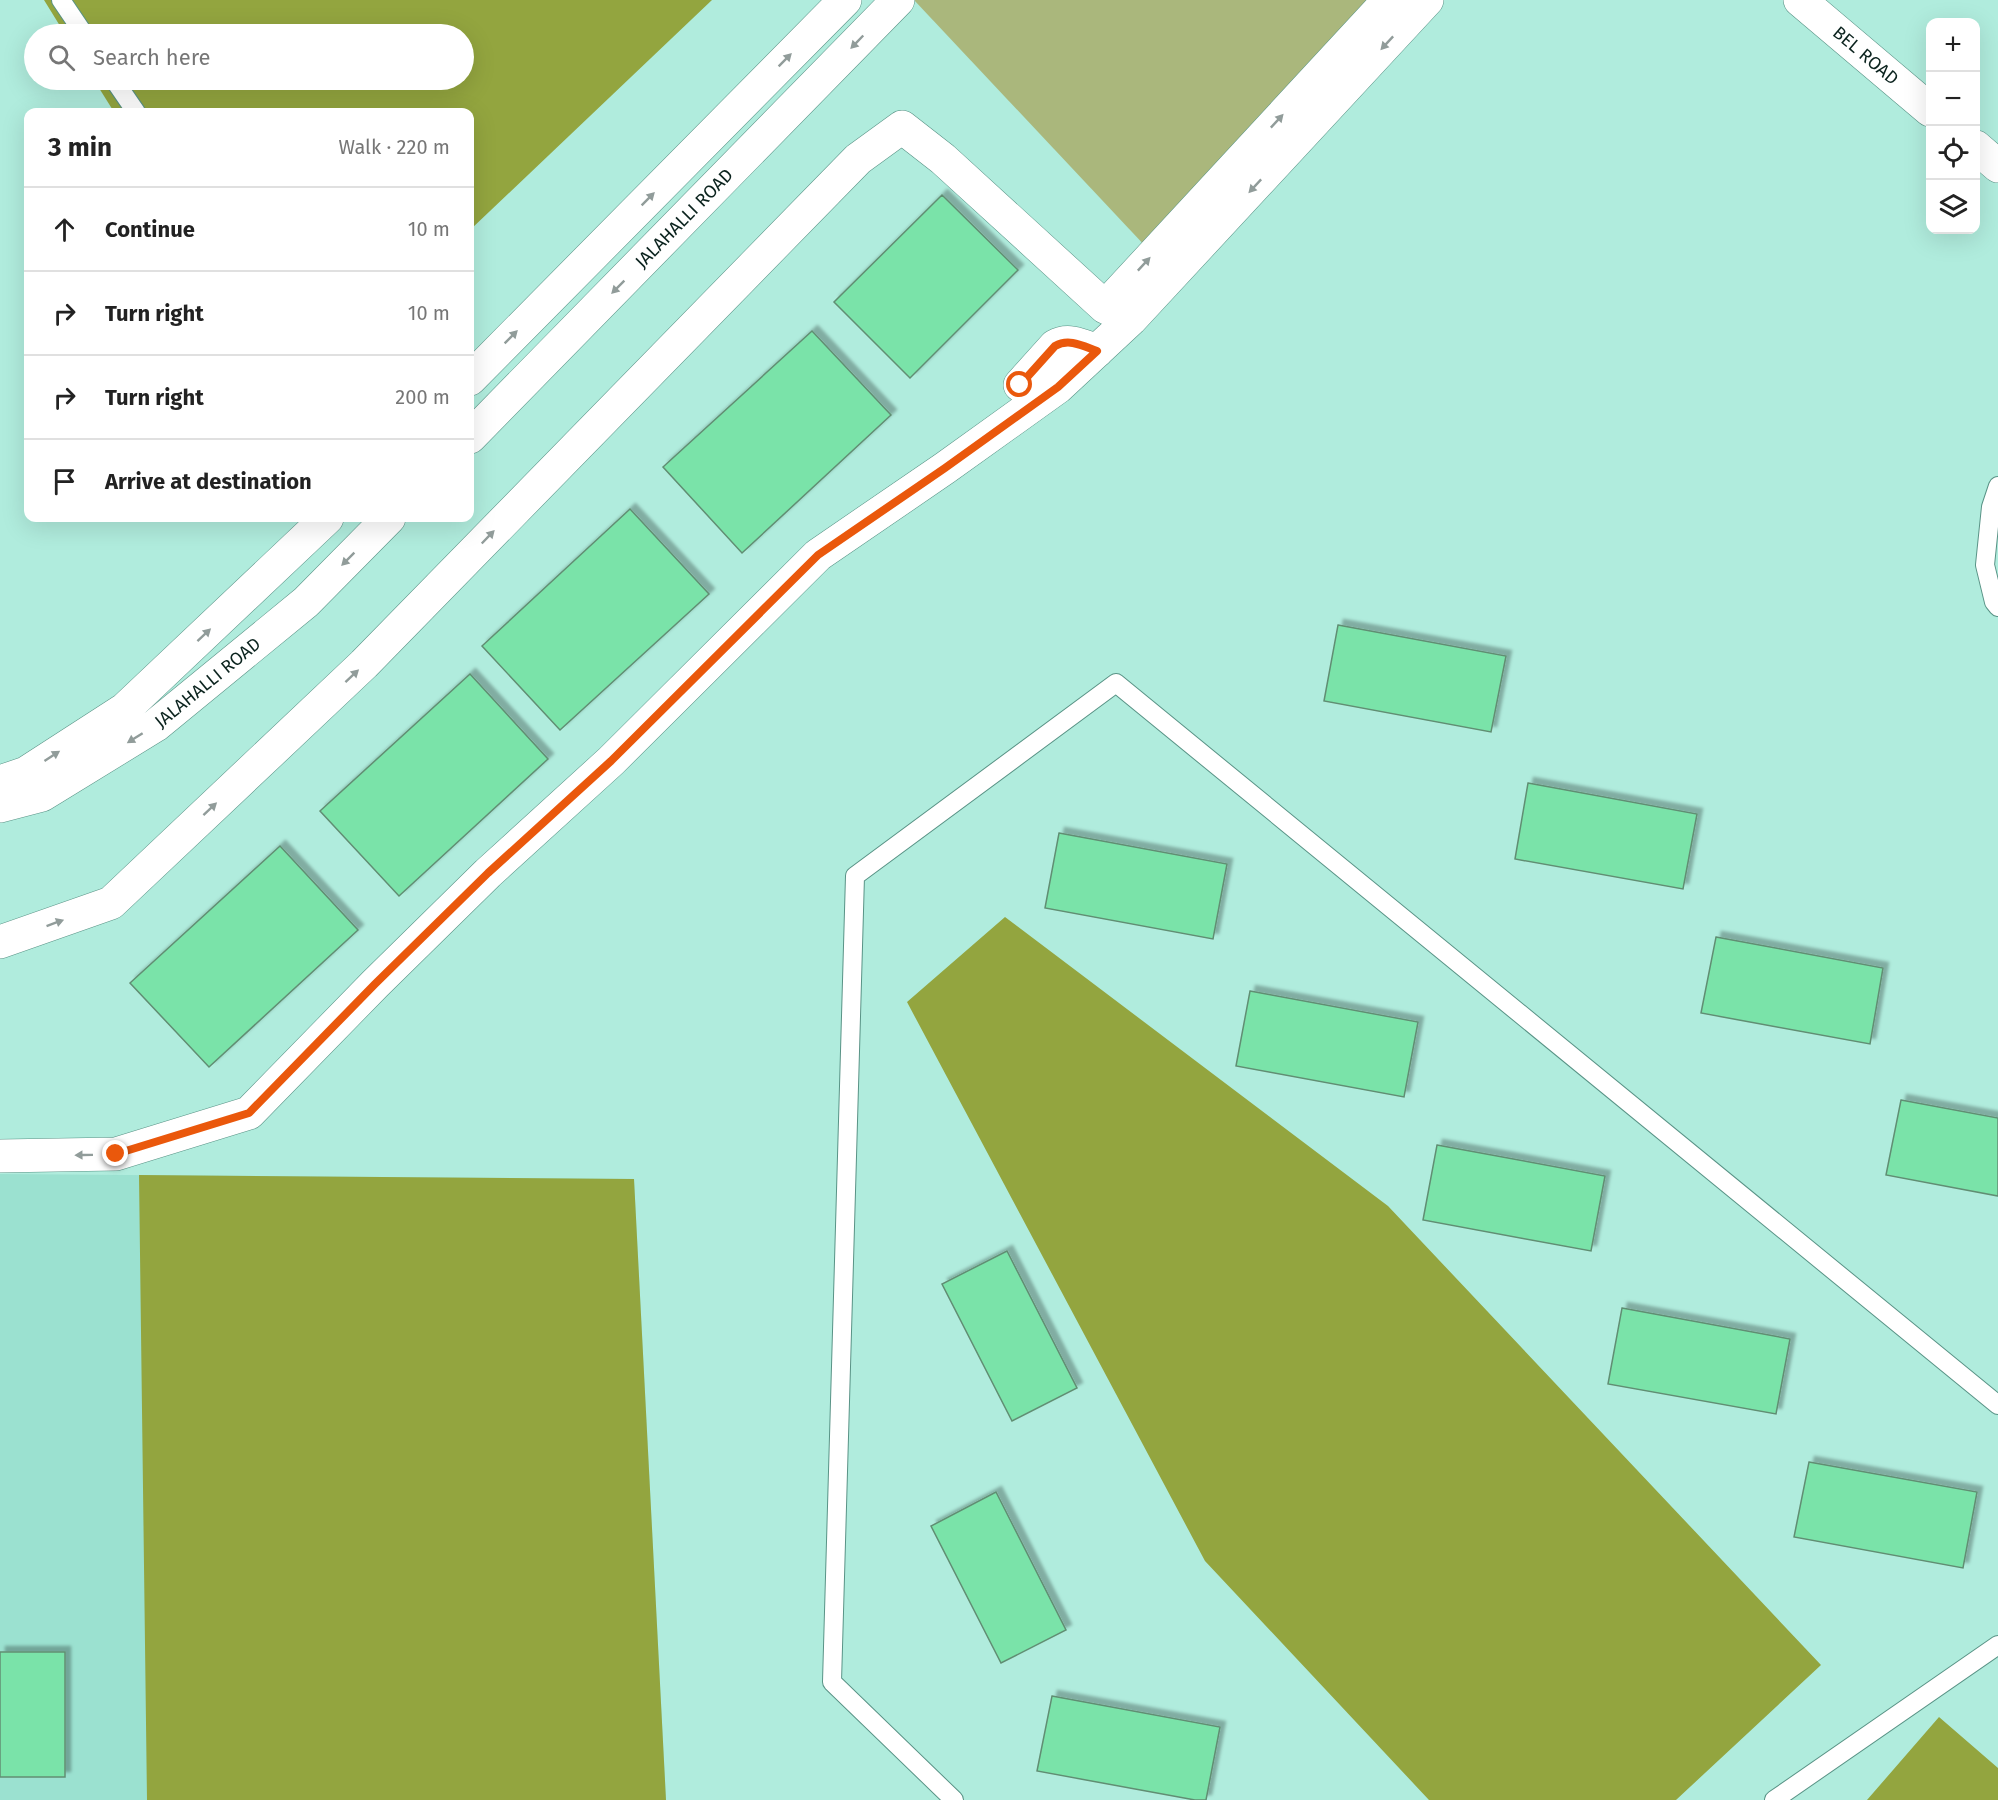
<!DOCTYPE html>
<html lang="en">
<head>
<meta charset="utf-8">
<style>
  :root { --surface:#fff; --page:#f6f6f6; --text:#222; --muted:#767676; --line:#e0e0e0 }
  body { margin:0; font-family:"Fira Sans",sans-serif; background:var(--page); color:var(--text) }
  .controls { position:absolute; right:18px; top:18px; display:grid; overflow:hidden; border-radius:12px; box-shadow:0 6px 24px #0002 }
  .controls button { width:54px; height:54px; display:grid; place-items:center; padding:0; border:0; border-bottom:2px solid var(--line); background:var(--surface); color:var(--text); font:30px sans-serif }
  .stop { position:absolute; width:18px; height:18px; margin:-14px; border:4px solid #ea580c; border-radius:50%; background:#fff }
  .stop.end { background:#ea580c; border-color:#fff; box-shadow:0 2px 6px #0008 }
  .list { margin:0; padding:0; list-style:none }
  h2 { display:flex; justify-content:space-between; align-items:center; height:78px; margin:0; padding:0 24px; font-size:26px }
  h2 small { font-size:20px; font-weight:400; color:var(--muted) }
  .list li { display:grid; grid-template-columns:39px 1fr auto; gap:18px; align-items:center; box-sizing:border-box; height:84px; padding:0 24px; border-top:2px solid var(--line) }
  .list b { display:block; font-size:22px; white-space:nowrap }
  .list em { font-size:20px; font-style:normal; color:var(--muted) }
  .icon { flex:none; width:33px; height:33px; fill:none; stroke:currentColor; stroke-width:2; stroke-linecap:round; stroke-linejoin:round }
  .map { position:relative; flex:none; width:1998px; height:1800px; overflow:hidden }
  .search { position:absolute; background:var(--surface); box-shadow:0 6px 24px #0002; left:24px; top:24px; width:450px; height:66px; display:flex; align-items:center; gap:15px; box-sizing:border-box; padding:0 21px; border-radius:33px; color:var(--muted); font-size:22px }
  .panel { position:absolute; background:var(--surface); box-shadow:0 6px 24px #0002; left:24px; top:108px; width:450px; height:414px; border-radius:12px }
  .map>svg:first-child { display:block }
  .built { fill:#9be1d0 }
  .green { fill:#aab77c }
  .forest { fill:#93a53f }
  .building { fill:#7ae3a9; stroke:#618e73; stroke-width:1.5; filter:url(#shadow) }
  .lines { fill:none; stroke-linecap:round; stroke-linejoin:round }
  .service-casing { stroke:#599386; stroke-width:20 }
  .minor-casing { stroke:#599386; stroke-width:34 }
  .secondary-casing { stroke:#599386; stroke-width:34 }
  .primary-casing { stroke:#599386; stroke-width:34 }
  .service { stroke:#fff; stroke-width:18 }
  .minor { stroke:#fff; stroke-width:33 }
  .secondary { stroke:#fff; stroke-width:33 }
  .primary { stroke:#fff; stroke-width:33 }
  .oneway { fill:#919c9a }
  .route { stroke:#ea580c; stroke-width:8 }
  .labels { text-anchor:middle; stroke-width:4.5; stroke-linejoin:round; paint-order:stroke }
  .street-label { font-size:18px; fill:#0b231e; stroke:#fefefe }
</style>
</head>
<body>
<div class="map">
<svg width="1998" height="1800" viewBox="0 0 1998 1800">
  <defs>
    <filter id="shadow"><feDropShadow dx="5.5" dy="-5.5" stdDeviation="1.5" flood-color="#0004"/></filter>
  </defs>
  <rect width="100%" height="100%" fill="#b0ecdd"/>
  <!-- built -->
  <path class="built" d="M0,1174L634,1179L666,1800H0Z"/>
  <!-- green -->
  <path class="green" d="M914,0H1374L1147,248Z"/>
  <!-- forest -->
  <path class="forest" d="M44,0H712L470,230V112H114L94,80H464V34H65Z
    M1005,917L1388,1206L1821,1665L1676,1800H1429L1205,1561L907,1002Z
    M139,1175L634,1179L666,1800H147Z
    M1939,1717L1998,1768V1800H1867Z"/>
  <!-- building -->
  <path class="building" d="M942,195L1018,270L910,378L834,302Z
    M812,331L891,415L742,553L663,467Z
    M630,509L709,594L560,730L482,646Z
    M1338,625L1506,656L1491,732L1324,701Z
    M470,674L548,759L399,896L320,811Z
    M1528,783L1697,814L1683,889L1515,859Z
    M1059,833L1227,864L1213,939L1045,908Z
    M280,846L358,930L209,1067L130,983Z
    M1716,937L1883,968L1870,1044L1701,1013Z
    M1250,991L1418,1022L1404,1097L1236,1066Z
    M1901,1100L1998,1118V1196L1886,1175Z
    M1437,1145L1605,1176L1591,1251L1423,1220Z
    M1007,1251L1077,1388L1012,1421L942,1284Z
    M1622,1308L1790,1339L1776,1414L1608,1384Z
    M1809,1462L1977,1492L1963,1568L1794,1537Z
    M996,1492L1066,1630L1001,1663L931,1526Z
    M0,1652H65V1777H0Z
    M1052,1696L1220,1727L1206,1800H1195L1037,1771Z"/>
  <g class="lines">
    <!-- service casing -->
    <g class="service-casing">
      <path id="service" d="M61,0L84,34
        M114,80L136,112
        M1998,486L1991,507L1985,565L1994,602L1998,607
        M954,1800L832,1682L855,876L1116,683L1998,1405
        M1774,1800L1998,1645"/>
    </g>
    <!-- minor casing -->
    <g class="minor-casing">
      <path id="minor" d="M1105,307L1389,0
        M1020,385L1055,346C1069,338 1083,346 1097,351
        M0,942L111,903L364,664L858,159L902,127L943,159L1105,307L1131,319
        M0,1156L116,1154L249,1113L375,984L488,873L611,761L818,555L945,468L1058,387L1131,319L1427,0"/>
    </g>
    <!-- secondary casing -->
    <g class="secondary-casing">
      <g id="secondary">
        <path d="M470,379L845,0"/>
        <path id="s1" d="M470,437L898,0"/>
        <path d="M0,782L26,773L125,709L327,518"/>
        <path id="s2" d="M0,806L42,795L156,725L306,602L389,518"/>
      </g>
    </g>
    <!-- primary casing -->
    <g class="primary-casing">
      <g id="primary">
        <path id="s3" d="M1800,0L1930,110"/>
        <path d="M1976,147L1998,166"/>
      </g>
    </g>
    <!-- service -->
    <use href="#service" class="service"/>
    <!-- minor -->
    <use href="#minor" class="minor"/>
    <!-- secondary -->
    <use href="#secondary" class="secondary"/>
    <!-- primary -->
    <use href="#primary" class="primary"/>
  </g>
  <!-- one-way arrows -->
  <defs><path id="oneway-solid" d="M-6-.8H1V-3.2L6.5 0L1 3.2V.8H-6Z" transform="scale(1.5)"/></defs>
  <g class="oneway">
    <use href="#oneway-solid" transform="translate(857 42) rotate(134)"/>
    <use href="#oneway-solid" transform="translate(1387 43) rotate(133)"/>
    <use href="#oneway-solid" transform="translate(785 60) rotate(-45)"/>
    <use href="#oneway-solid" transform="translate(1277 121) rotate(-47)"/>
    <use href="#oneway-solid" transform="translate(1255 186) rotate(133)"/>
    <use href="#oneway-solid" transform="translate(648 199) rotate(-45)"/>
    <use href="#oneway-solid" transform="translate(1144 264) rotate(-47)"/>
    <use href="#oneway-solid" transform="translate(618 287) rotate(135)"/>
    <use href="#oneway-solid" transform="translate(511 337) rotate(-45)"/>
    <use href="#oneway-solid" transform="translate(488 537) rotate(-46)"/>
    <use href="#oneway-solid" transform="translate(348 559) rotate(135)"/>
    <use href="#oneway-solid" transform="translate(204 635) rotate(-43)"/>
    <use href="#oneway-solid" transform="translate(352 676) rotate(-43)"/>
    <use href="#oneway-solid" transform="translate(135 738) rotate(148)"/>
    <use href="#oneway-solid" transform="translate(52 756) rotate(-33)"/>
    <use href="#oneway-solid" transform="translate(210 809) rotate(-43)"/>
    <use href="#oneway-solid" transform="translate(55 923) rotate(-20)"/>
    <use href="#oneway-solid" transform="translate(84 1155) rotate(179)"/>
  </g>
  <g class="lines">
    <!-- route -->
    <path class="route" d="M116,1154L249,1113L375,984L488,873L611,761L818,555L945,468L1058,387L1097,351C1083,346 1069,338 1055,346L1020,385"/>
  </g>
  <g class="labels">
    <!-- street labels -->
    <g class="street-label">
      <text dy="6" stroke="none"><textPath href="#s3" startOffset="86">BEL ROAD</textPath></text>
      <text dy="6" stroke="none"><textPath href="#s1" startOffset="306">JALAHALLI ROAD</textPath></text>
      <text dy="6" stroke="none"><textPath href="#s2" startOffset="244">JALAHALLI ROAD</textPath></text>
    </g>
  </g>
</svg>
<div class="controls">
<button>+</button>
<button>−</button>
<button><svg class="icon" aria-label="locate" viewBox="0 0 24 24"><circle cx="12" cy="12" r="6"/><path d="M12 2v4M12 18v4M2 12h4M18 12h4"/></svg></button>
<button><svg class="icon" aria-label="layers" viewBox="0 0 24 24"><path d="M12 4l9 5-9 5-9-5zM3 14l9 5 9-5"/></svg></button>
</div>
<div class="stop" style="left:1020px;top:385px"></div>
<div class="stop end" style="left:116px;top:1154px"></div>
<div class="search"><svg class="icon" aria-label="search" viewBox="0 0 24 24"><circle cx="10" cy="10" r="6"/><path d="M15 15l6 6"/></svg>Search here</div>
<section class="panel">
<h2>3 min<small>Walk · 220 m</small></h2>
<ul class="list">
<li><svg class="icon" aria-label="ahead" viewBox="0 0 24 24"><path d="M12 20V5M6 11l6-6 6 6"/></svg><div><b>Continue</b></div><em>10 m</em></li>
<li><svg class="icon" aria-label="right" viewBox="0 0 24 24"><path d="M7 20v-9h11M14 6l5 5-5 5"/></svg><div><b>Turn right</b></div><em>10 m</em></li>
<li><svg class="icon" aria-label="right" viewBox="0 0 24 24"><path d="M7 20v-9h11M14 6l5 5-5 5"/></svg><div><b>Turn right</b></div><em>200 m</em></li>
<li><svg class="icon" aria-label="arrive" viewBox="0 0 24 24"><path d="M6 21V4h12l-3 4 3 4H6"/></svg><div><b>Arrive at destination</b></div></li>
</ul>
</section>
</div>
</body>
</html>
